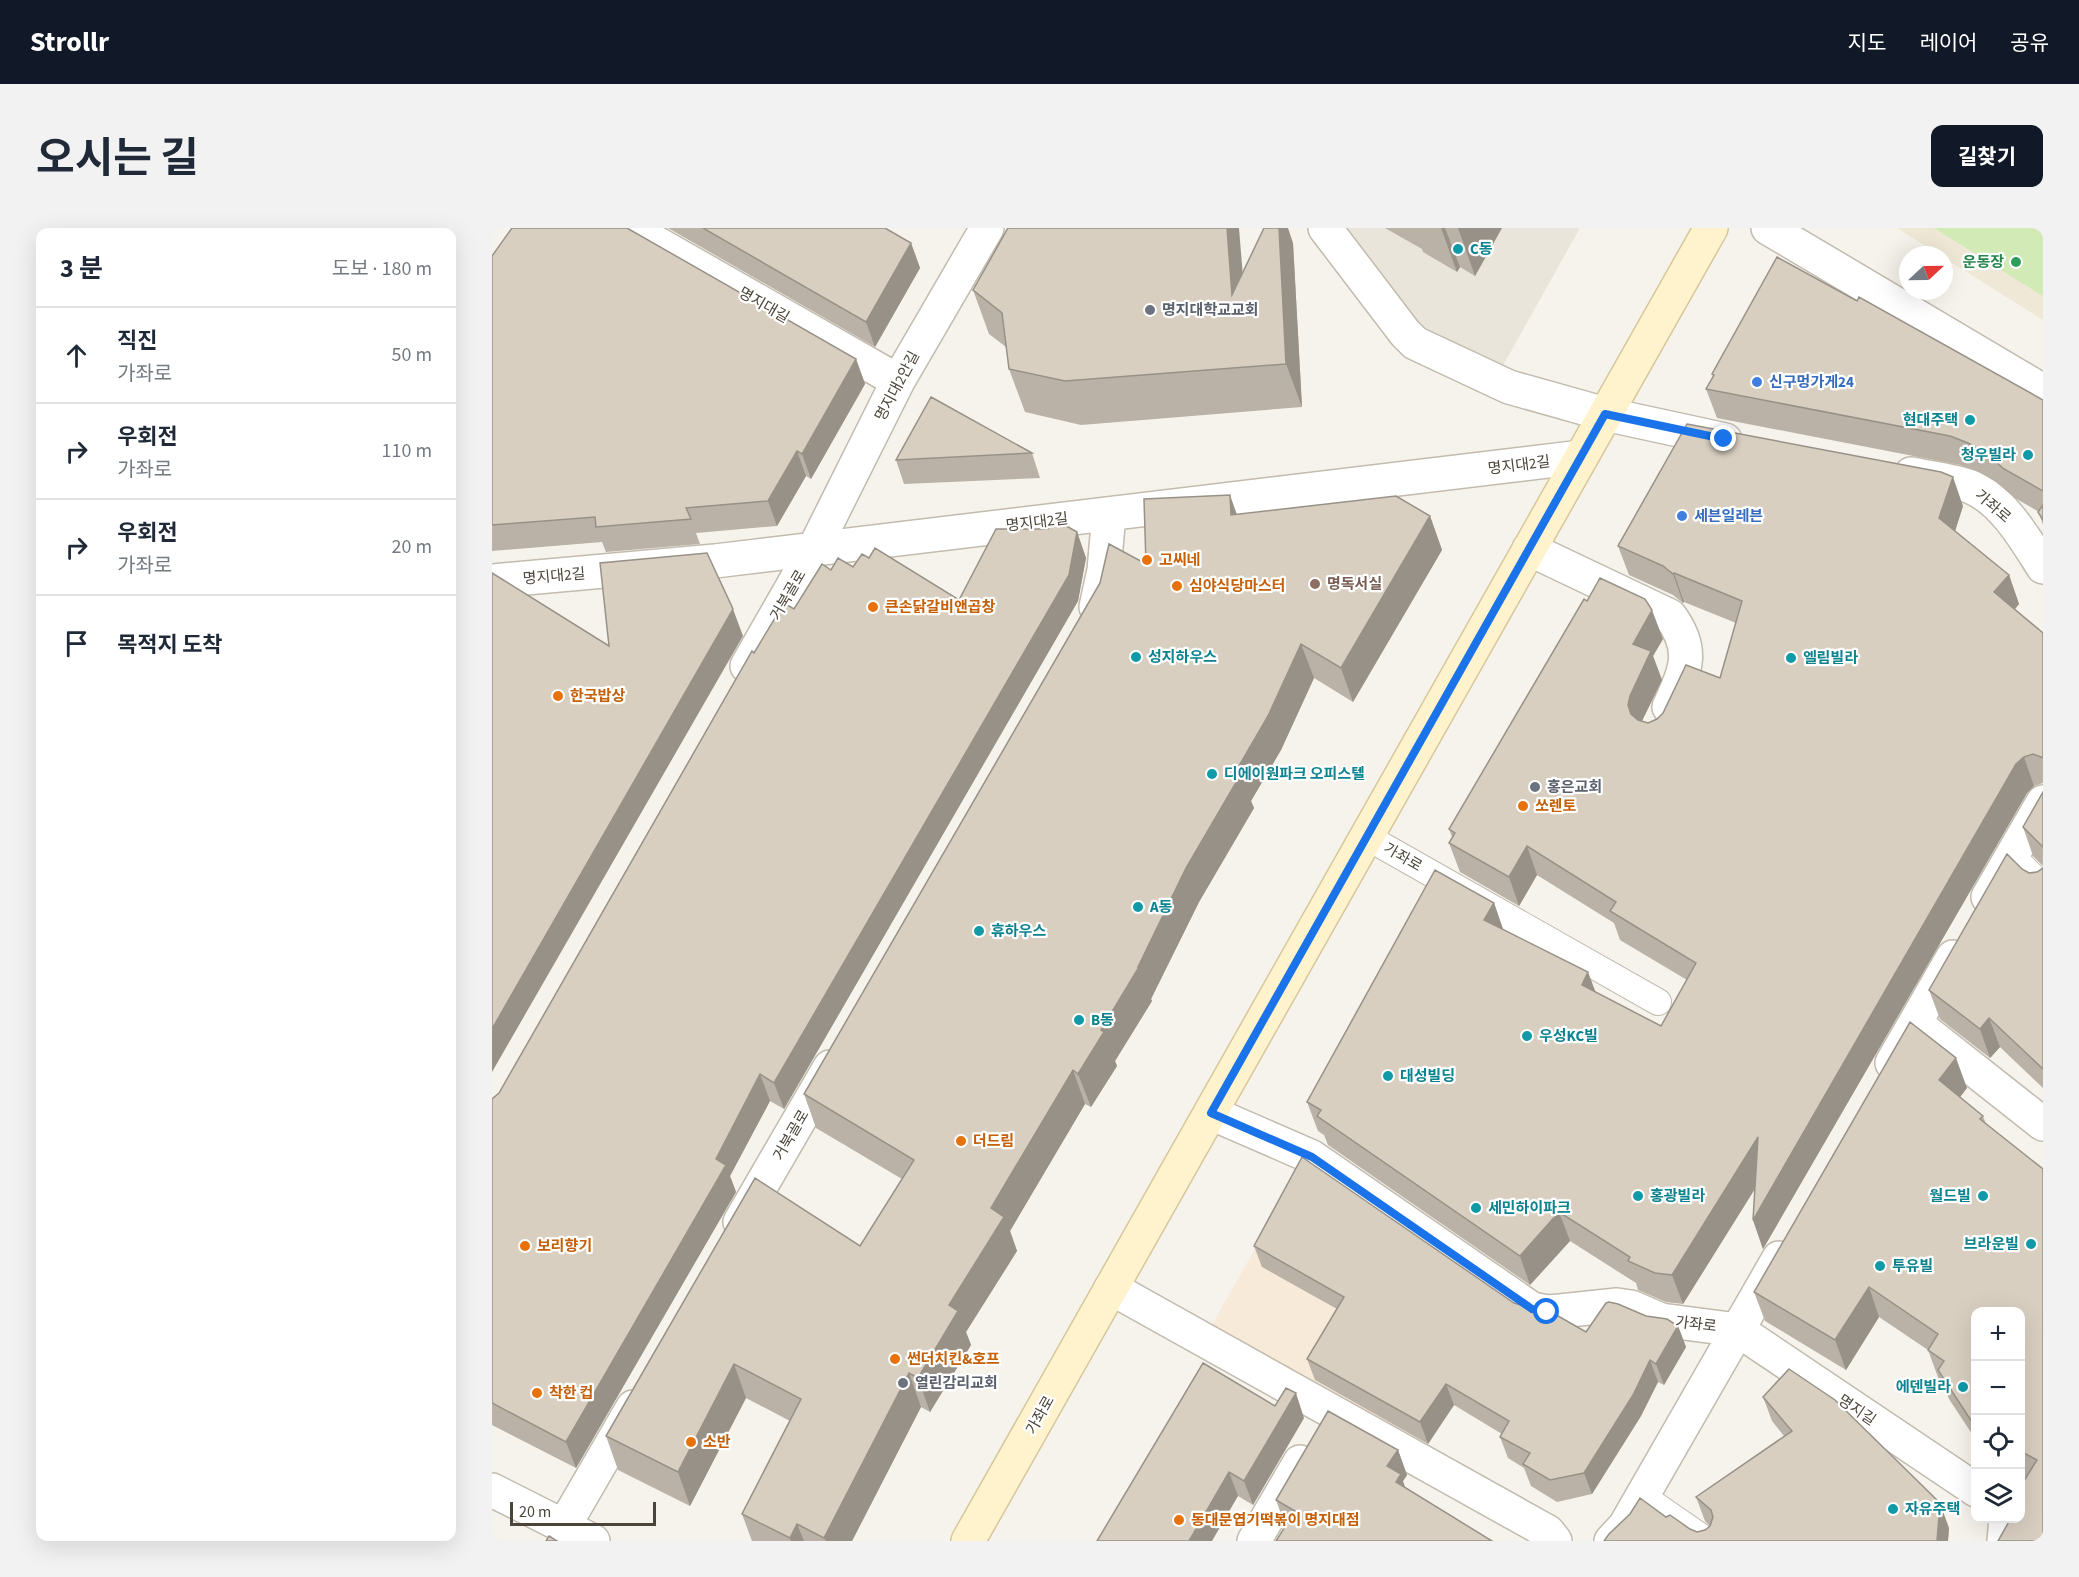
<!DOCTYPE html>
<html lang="ko">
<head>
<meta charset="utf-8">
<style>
  :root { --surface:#fff; --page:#f2f2f3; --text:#1f2937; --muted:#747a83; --line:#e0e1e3; --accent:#111827 }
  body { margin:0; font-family:"Source Sans 3","Noto Sans KR",sans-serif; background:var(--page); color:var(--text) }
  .controls { position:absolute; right:18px; bottom:18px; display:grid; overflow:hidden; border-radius:12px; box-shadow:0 6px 24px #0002 }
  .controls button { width:54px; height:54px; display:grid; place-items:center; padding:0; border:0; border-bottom:2px solid var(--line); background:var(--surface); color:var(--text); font:30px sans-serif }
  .compass { position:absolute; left:1407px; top:18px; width:54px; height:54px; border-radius:50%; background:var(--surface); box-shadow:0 6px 24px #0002; rotate:68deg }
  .scale { position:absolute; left:18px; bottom:15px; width:146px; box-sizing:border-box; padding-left:6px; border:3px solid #4b4439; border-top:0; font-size:16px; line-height:21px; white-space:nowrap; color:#4b4439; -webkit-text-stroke:4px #fff; paint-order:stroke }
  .stop { position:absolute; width:18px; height:18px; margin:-14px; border:4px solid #1a73e8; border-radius:50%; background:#fff }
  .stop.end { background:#1a73e8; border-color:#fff; box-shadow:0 2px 6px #0008 }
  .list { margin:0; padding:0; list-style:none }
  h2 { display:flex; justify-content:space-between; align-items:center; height:78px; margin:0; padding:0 24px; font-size:26px }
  h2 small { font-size:20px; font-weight:400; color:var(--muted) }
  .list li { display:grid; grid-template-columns:39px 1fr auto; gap:18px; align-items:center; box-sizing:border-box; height:96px; padding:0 24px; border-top:2px solid var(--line) }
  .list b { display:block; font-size:22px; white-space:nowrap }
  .list p { margin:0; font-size:20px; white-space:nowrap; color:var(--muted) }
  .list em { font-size:20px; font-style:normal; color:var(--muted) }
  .icon { flex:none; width:33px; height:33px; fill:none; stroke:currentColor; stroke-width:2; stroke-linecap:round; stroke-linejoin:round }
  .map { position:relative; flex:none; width:1551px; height:1313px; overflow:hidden; border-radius:12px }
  header { display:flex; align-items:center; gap:36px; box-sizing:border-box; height:84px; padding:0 30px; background:var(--accent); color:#fff }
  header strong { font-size:28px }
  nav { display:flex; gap:33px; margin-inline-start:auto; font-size:21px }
  .intro { display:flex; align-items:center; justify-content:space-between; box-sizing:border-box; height:144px; padding:0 36px }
  h1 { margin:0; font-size:42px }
  .button { padding:15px 27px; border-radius:12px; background:var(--accent); color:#fff; font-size:21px; font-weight:700 }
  main { display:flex; gap:36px; padding:0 36px }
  aside { flex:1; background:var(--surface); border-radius:12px; box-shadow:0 6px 24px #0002 }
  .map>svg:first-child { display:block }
  .residential { fill:#eae5da }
  .commercial { fill:#f7ead8 }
  .education { fill:#efe8d6 }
  .pitch { fill:#d2eab5 }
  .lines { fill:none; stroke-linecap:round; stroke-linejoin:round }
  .service-casing { stroke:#c2bbae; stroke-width:28 }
  .minor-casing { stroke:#c2bbae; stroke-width:36 }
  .tertiary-casing { stroke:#c2bbae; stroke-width:36 }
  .secondary-casing { stroke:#d6c79b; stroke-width:36 }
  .service { stroke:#fff; stroke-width:26 }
  .minor { stroke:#fff; stroke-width:33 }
  .tertiary { stroke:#fff; stroke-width:33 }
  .secondary { stroke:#fff3cd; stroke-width:33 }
  .wall { fill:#bab2a6 }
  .shaded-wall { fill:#979187 }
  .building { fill:#d8cfc1; stroke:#979187; stroke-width:1.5 }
  .route { stroke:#1a73e8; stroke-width:8 }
  .culture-dot { fill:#0f9aa8; stroke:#fff; stroke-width:2 }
  .leisure-dot { fill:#2e9e5b; stroke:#fff; stroke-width:2 }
  .worship-dot { fill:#6b7280; stroke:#fff; stroke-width:2 }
  .shop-dot { fill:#3f7fe0; stroke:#fff; stroke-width:2 }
  .food-dot { fill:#e8710a; stroke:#fff; stroke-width:2 }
  .education-dot { fill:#8d6e63; stroke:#fff; stroke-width:2 }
  .labels { text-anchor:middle; stroke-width:4.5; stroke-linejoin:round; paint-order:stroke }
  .culture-label { font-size:15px; font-weight:bold; fill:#0d838f; stroke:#fff; text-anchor:start }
  .leisure-label { font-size:15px; font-weight:bold; fill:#27864d; stroke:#fff; text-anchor:end }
  .street-label { font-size:15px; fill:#4b4439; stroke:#fff }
  .worship-label { font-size:15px; font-weight:bold; fill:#5b616d; stroke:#fff; text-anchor:start }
  .shop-label { font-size:15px; font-weight:bold; fill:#366cbe; stroke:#fff; text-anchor:start }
  .food-label { font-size:15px; font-weight:bold; fill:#c56008; stroke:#fff; text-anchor:start }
  .education-label { font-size:15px; font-weight:bold; fill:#785e54; stroke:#fff; text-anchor:start }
</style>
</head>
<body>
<header>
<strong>Strollr</strong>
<nav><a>지도</a><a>레이어</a><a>공유</a></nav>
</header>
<div class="intro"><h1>오시는 길</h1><a class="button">길찾기</a></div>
<main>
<aside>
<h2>3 분<small>도보 · 180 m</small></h2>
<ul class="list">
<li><svg class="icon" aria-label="ahead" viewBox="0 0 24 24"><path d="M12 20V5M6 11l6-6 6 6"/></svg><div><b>직진</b><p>가좌로</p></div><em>50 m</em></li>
<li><svg class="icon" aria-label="right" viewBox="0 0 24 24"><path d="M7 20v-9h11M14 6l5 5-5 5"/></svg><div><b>우회전</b><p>가좌로</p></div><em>110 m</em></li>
<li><svg class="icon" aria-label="right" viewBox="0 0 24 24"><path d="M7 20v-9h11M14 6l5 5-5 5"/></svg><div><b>우회전</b><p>가좌로</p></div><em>20 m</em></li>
<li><svg class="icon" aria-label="arrive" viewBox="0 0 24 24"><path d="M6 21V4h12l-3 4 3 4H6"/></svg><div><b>목적지 도착</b></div></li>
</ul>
</aside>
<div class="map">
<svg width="1551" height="1313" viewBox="0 0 1551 1313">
  <rect width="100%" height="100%" fill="#f6f3ec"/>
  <!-- residential -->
  <path class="residential" d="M851,0H1088L1009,141L936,108Z"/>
  <!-- commercial -->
  <path class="commercial" d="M809,940L978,1049L900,1203L717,1102Z"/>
  <!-- education -->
  <path class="education" d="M1405,0H1551V92L1452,30V27H1448Z"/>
  <!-- pitch -->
  <path class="pitch" d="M1442,0H1551V68Z"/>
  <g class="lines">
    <!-- service casing -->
    <g class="service-casing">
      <path id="service" d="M875,609L1166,774
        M1520,628L1551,659
        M1150,1268L1215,1313"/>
    </g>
    <!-- minor casing -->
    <g class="minor-casing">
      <path id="minor" d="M138,0L406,153
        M833,0L913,105L923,115L1017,159L1113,186L1233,212
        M1276,0L1551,163
        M1419,246C1439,250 1461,252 1479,259C1512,273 1533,311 1551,339
        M1037,321L1178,388C1204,423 1193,443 1177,479
        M0,353L223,333L1089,229
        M604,379L612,342L617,286
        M255,438L322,321L406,153L495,0
        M1496,669L1551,574
        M1423,795L1551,896
        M1400,835L1461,729
        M719,885L820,929L1040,1081L1055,1084L1068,1083L1125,1077L1139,1079L1169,1092L1246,1102L1484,1262
        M248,994L338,839
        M619,1060L1056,1304L1063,1313
        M72,1298L141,1179
        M762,1313L808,1234
        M1119,1313L1133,1298L1287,1030
        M1512,1313L1514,1290"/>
    </g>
    <!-- tertiary casing -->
    <g class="tertiary-casing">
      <path id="tertiary" d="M0,1262L101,1313"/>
    </g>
    <!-- secondary casing -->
    <g class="secondary-casing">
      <path id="secondary" d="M476,1313L1219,0"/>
    </g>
    <!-- service -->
    <use href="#service" class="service"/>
    <!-- minor -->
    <use href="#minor" class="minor"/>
    <!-- tertiary -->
    <use href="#tertiary" class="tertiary"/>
    <!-- secondary -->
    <use href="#secondary" class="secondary"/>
  </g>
  <!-- wall -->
  <path class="wall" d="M176,0H393L419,15L428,40L383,119Z
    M893,0H1010L983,48L968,39L965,44L931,24L930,21Z
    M801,15L810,179L589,197L533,184L517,141L514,119L497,106L481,62L751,45Z
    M0,28L364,131L373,156L319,251L314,248L285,298L204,305L208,316L114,324L110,314L0,323Z
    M1365,73L1551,172V297L1547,284L1523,270L1504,254L1487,244L1468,237L1225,190L1214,161L1221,149L1220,146Z
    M540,225L548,250L412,256L404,232Z
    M1471,278L1463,303L1517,347L1527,376L1523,381L1551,405V555L1542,558L1535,565L1271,1021L1261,992L1263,961L1191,1076L1174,1074L1146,1062L1144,1055L1078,1013L1038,1057L836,917L832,907L826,903L815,874L1002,675L1011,701L1103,764L1169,798L1195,752L1128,712L1122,695L1045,647L1027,678L968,644L957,615L960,609L957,601L1171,411L1161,428L1170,452L1150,493L1156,495L1165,491L1228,450L1244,395L1192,374L1191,375L1181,367L1137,347L1126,318Z
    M745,286L938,288L950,322L861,474L822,450L789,522L759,573L762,580L707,674L659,771L660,773L623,833L625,838L599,879L593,876L518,1003L525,1023L474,1104L479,1117L438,1184L429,1179L360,1313H260L250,1286L298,1193L254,1170L198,1278L126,1242L114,1208L368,1018L410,951L324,900L312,866L608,355L654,336Z
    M585,304L594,330L586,373L292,881L278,873L238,948L244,964L84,1240L0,1197V871L7,865L262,425L339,342L361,339L377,330L467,372Z
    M1551,564V638L1541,628L1531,599Z
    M1551,640V860L1508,819L1498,830L1448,791L1437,762L1530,641L1537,645L1545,644Z
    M1475,860L1468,869L1491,888L1494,896L1551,941V1313L1528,1272V1259L1534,1249L1528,1246V1083H1484V1212L1457,1171L1451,1155L1447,1152L1436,1122L1387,1089L1354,1142L1273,1093L1262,1064Z
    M762,1018L1022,1075L1094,1104L1154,1088L1186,1098L1194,1119L1172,1157L1166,1154L1149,1188L1100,1266L1065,1274L1039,1258L1032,1240L1016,1230L1008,1209L1010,1206L962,1177L936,1216L823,1152L815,1131L845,1081L770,1039Z
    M1271,1169L1457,1300L1456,1313H1112L1174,1289L1198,1301L1205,1304L1213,1302L1218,1298L1213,1293L1204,1269L1292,1208L1280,1193Z
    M783,1178L812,1190L761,1277L746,1268L605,1313Z
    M906,1222L915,1247L911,1253L793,1297L784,1272Z"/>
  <!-- shaded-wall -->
  <path class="shaded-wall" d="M735,0H747L756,111L740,67Z
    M787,0H796L801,15L810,179L794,136Z
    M949,0H953L968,39L965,44Z
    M966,0H1010L983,48Z
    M419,15L428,40L383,119L374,94Z
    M364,131L373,156L319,251L310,226Z
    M305,223L314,248L285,298L276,273Z
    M1461,249L1471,278L1458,319L1447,290Z
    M738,267L750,301L739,287Z
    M938,288L950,322L861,474L849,440Z
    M585,304L594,330L586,373L292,881L282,855Z
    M1182,345L1192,374L1191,375L1181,346Z
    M1517,347L1527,376L1513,393L1502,364Z
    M241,381L251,408L0,844V801Z
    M1160,382L1171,411L1161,428L1170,452L1148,497L1149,515L1136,477L1141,416Z
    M809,416L822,450L789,522L759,573L762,580L707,674L659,771L660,773L623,833L625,838L599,879L586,846L609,802L646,739L694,640Z
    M1532,529L1542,558L1535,565L1271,1021L1261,992L1524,536Z
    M1035,618L1045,647L1027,678L1017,649Z
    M1002,675L1012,704L992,692Z
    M1096,744L1107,773L1090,757Z
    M1497,790L1508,819L1498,830L1488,801Z
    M1464,830L1475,860L1458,882L1447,852Z
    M581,842L593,876L518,1003L525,1023L474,1104L479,1117L438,1184L426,1150L499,980Z
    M268,846L278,873L238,948L244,964L84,1240L74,1214L224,931Z
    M1266,909L1277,938L1191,1076L1180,1047Z
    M1067,984L1078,1013L1038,1057L1028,1028Z
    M1377,1059L1387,1089L1354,1142L1343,1112Z
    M1186,1098L1194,1119L1172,1157L1164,1136Z
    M1158,1132L1166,1154L1149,1188L1100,1266L1092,1245Z
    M242,1136L254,1170L198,1278L186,1244Z
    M417,1145L429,1179L360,1313H334L332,1310Z
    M954,1156L962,1177L936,1216L928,1194Z
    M804,1165L812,1190L761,1277L752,1253Z
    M906,1222L915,1247L911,1253L917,1271L913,1278L895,1238Z
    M737,1244L746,1268L720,1313H697Z
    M1448,1275L1457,1300L1456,1313H1445Z
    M305,1296L312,1313H299L298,1310Z"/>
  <!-- building -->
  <path class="building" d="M20,0H135L364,131L310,226L305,223L276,273L194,280L199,291L104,299L103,289L0,297V28Z
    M211,0H393L419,15L374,94Z
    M516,0H735L740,67L772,0H787L794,136L573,153L517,141L510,85L481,62Z
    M1285,29L1365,73L1367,69L1551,172V263L1512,241L1494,225L1476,215L1458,208L1214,161L1222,147L1220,146Z
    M439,169L540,225L404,232Z
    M1195,196L1449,244L1461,249L1447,290L1517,347L1502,364L1551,405V530L1549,529L1541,526L1532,529L1524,536L1261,992L1266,909L1180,1047L1163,1045L1136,1033L1138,1029L1067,984L1028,1028L825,888L829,882L815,874L943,642L1002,675L992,692L1096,744L1090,757L1169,798L1204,735L1118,683L1124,674L1035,618L1017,649L957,615L963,605L957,601L1092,371L1095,373L1108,350L1153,371L1160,382L1141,416L1159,423L1138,468L1136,477L1139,486L1146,492L1156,495L1165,491L1171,485L1194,437L1228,450L1250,373L1182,345L1181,346L1171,338L1126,318Z
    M738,267L739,287L904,268L938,288L849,440L809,416L776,488L744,543L749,546L694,640L646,739H647L609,802L612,804L586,846L581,842L499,980L512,989L457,1077L466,1083L426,1150L417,1145L332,1310L305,1296L298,1310L250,1286L309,1171L242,1136L186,1244L114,1208L263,950L368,1018L422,932L312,866L608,355L617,316L654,336L652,271Z
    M1551,277V292L1546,284Z
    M562,291L585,304L577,347L282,855L268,846L224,931L234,937L74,1214L0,1175V871L7,865L260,423L262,425L292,375L302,381L330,336L339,342L346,330L361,339L370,326L377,330L383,320L467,372L504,301H556Z
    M215,325L241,381L0,801V345L117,418L108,335Z
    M1551,564V619L1531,599Z
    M1515,626L1530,641L1537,645L1545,644L1551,640V841L1497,790L1488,801L1437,762Z
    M1418,794L1464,830L1447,852L1491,888L1488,891L1551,941V1313H1506L1519,1290H1528V1274L1530,1271L1528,1268V1259L1545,1232L1528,1223V1083H1484V1196L1480,1194L1446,1142L1452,1133L1436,1122L1446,1106L1377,1059L1343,1112L1262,1064Z
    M810,929L1022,1075L1043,1081H1054L1094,1104L1114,1075L1117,1074L1126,1076L1154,1088L1175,1091L1186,1098L1164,1136L1158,1132L1141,1167L1092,1245L1058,1252L1031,1236L1038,1225L1008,1209L1017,1193L954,1156L928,1194L815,1131L852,1069L762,1018Z
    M711,1135L783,1178L794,1160L804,1165L752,1253L737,1244L697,1313H605Z
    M1297,1141L1343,1172L1448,1275L1445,1313H1112L1117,1306L1138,1286L1148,1270L1174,1289L1178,1287L1198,1301L1205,1304L1213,1302L1218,1298L1221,1289L1219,1282L1204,1269L1300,1203L1271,1169Z
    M836,1183L906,1222L895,1238L909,1246L904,1254L1000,1313H784L803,1283L784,1272Z
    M57,1308L65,1313H54Z"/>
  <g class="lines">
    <!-- route -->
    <path class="route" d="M1055,1084L1040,1081L820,929L719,885L1113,186L1232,211"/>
  </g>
  <!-- markers -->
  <g class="culture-dot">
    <circle cx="966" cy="21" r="6"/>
    <circle cx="1478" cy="192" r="6"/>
    <circle cx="1536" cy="227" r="6"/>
    <circle cx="644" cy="429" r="6"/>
    <circle cx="1299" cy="430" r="6"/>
    <circle cx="720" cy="546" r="6"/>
    <circle cx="646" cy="679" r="6"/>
    <circle cx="487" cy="703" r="6"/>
    <circle cx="587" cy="792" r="6"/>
    <circle cx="1035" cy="808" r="6"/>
    <circle cx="896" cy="848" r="6"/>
    <circle cx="1146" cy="968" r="6"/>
    <circle cx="1491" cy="968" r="6"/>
    <circle cx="984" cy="980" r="6"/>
    <circle cx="1539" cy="1016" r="6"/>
    <circle cx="1388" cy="1038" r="6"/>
    <circle cx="1471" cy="1159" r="6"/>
    <circle cx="1401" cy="1281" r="6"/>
  </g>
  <circle class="leisure-dot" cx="1524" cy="34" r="6"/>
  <g class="worship-dot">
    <circle cx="658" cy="82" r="6"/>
    <circle cx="1043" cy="559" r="6"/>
    <circle cx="411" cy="1155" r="6"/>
  </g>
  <g class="shop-dot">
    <circle cx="1265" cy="154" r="6"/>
    <circle cx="1190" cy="288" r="6"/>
  </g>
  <g class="food-dot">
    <circle cx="655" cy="332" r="6"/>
    <circle cx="685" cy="358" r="6"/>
    <circle cx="381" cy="379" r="6"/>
    <circle cx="66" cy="468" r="6"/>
    <circle cx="1031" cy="578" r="6"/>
    <circle cx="469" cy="913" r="6"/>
    <circle cx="33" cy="1018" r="6"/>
    <circle cx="403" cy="1131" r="6"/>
    <circle cx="45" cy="1165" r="6"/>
    <circle cx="199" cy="1214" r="6"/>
    <circle cx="687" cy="1292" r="6"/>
  </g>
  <circle class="education-dot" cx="823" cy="356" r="6"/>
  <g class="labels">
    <!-- culture labels -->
    <g class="culture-label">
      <text x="978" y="26">C동</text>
      <text x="1466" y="197" text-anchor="end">현대주택</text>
      <text x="1524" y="232" text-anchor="end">청우빌라</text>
      <text x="656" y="434">성지하우스</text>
      <text x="1311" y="435">엘림빌라</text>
      <text x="732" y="551">디에이원파크 오피스텔</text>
      <text x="658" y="684">A동</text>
      <text x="499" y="708">휴하우스</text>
      <text x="599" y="797">B동</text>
      <text x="1047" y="813">우성KC빌</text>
      <text x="908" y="853">대성빌딩</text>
      <text x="1158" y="973">홍광빌라</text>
      <text x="1479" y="973" text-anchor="end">월드빌</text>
      <text x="996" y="985">세민하이파크</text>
      <text x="1527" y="1021" text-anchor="end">브라운빌</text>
      <text x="1400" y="1043">투유빌</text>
      <text x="1459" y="1164" text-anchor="end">에덴빌라</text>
      <text x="1413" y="1286">자유주택</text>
    </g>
    <!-- leisure labels -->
    <g class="leisure-label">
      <text x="1512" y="39">운동장</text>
    </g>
    <!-- street labels -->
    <g class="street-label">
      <text transform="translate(272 77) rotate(30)" y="5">명지대길</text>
      <text transform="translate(405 158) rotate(-62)" y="5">명지대2안길</text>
      <text transform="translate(1027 237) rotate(-7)" y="5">명지대2길</text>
      <text transform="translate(1501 278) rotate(41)" y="5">가좌로</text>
      <text transform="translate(545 294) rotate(-7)" y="5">명지대2길</text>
      <text transform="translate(62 348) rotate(-5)" y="5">명지대2길</text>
      <text transform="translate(296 367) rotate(-60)" y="5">거북골로</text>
      <text transform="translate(911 629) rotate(30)" y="5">가좌로</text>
      <text transform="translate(299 907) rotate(-60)" y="5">거북골로</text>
      <text transform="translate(1204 1096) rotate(7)" y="5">가좌로</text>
      <text transform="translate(1365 1182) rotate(34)" y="5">명지길</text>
      <text transform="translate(548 1187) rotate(-61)" y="5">가좌로</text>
    </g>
    <!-- worship labels -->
    <g class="worship-label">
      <text x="670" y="87">명지대학교교회</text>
      <text x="1055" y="564">홍은교회</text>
      <text x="423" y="1160">열린감리교회</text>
    </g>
    <!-- shop labels -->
    <g class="shop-label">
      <text x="1277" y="159">신구멍가게24</text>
      <text x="1202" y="293">세븐일레븐</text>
    </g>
    <!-- food labels -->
    <g class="food-label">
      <text x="667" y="337">고씨네</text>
      <text x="697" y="363">심야식당마스터</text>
      <text x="393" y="384">큰손닭갈비앤곱창</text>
      <text x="78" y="473">한국밥상</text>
      <text x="1043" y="583">쏘렌토</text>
      <text x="481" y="918">더드림</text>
      <text x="45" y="1023">보리향기</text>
      <text x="415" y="1136">썬더치킨&amp;호프</text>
      <text x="57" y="1170">착한 컵</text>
      <text x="211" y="1219">소반</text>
      <text x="699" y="1297">동대문엽기떡볶이 명지대점</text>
    </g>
    <!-- education labels -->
    <g class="education-label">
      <text x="835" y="361">명독서실</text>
    </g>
  </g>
</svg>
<div class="controls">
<button>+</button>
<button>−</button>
<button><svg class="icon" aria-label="locate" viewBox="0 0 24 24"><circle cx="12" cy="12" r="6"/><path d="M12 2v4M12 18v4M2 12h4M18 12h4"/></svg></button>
<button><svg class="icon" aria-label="layers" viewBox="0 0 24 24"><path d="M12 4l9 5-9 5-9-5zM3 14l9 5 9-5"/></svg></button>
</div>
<svg class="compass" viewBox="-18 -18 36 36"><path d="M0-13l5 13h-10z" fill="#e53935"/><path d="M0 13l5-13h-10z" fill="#747a83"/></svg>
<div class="scale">20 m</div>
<div class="stop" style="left:1055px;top:1084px"></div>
<div class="stop end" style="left:1232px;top:211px"></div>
</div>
</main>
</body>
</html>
